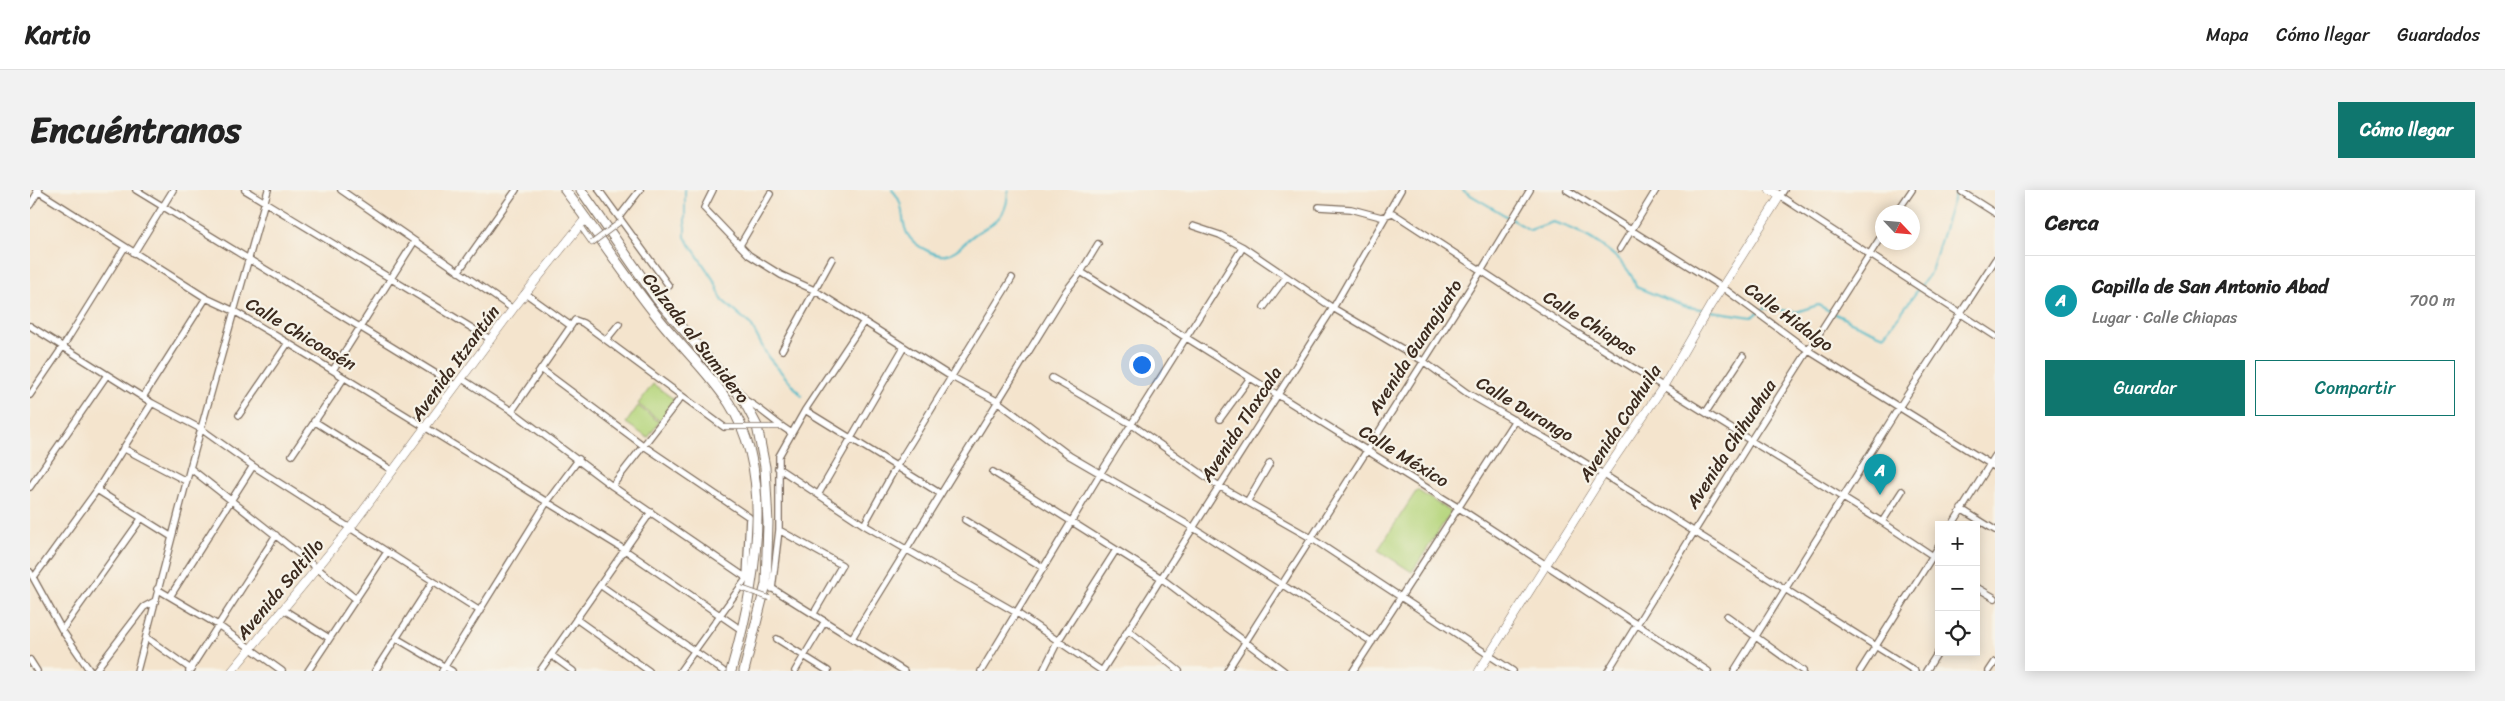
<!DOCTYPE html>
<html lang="es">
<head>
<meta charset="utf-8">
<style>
  :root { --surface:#fff; --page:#f2f2f2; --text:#222; --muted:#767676; --line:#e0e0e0; --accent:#0f766e }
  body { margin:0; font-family:Sriracha,sans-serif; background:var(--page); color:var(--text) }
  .controls { position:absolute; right:15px; bottom:15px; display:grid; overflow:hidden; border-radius:0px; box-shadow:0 2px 12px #0003 }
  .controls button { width:45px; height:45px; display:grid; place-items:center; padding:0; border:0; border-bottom:1px solid var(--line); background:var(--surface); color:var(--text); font:25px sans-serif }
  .compass { position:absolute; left:1845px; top:15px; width:45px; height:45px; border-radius:50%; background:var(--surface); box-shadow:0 2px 12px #0003; rotate:116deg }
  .you { position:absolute; left:1111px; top:174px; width:18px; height:18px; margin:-12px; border:4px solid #fff; border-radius:50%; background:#1a73e8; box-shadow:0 0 0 8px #1a73e833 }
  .badge { display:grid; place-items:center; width:32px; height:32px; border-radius:50%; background:var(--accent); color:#fff; font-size:16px; font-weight:700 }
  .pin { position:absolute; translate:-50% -41px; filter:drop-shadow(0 1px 2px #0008) }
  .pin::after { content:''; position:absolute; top:26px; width:18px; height:15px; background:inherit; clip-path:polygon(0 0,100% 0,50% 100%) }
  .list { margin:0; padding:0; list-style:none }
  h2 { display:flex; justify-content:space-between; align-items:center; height:65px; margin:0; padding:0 20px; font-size:21px }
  h2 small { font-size:16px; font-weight:400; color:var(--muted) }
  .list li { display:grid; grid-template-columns:32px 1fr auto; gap:15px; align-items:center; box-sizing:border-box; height:90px; padding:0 20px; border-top:1px solid var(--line) }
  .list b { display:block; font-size:19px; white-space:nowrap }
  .list p { margin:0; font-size:16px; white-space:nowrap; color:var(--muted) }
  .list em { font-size:16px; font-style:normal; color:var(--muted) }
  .actions { display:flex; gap:10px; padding:15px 20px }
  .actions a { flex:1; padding:11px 0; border:1px solid var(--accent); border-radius:0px; text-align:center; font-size:18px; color:var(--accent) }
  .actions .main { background:var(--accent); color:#fff }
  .icon { flex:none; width:28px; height:28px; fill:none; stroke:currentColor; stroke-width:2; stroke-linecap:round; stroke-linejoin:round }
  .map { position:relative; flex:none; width:1965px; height:481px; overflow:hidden; border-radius:0px }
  header { display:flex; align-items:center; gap:30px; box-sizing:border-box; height:70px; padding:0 25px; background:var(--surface); border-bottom:1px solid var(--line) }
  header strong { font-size:24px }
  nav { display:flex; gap:28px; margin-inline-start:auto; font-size:18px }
  .intro { display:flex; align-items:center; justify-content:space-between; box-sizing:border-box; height:120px; padding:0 30px }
  h1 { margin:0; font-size:35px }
  .button { padding:12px 22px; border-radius:0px; background:var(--accent); color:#fff; font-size:18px; font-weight:700 }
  main { display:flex; gap:30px; padding:0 30px }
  aside { flex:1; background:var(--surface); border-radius:0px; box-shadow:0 2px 12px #0003 }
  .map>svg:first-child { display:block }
  .green { fill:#b5d57c; stroke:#78804d }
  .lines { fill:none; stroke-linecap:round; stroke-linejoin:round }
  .stream { stroke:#4cb9c8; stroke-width:2 }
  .pedestrian-casing { stroke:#7c6b5b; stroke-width:6 }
  .minor-casing { stroke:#7c6b5b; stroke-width:8 }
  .tertiary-casing { stroke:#7c6b5b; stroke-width:9 }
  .secondary-casing { stroke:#7c6b5b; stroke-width:11 }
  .pedestrian { stroke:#fff; stroke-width:4.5 }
  .minor { stroke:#fff; stroke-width:5.5 }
  .tertiary { stroke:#fff; stroke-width:8 }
  .secondary { stroke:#fff; stroke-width:9 }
  .pedestrian-bridge-casing { stroke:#7c6b5b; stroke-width:6; stroke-linecap:butt }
  .pedestrian-bridge { stroke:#fff; stroke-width:4.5 }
  .labels { text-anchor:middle; stroke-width:4.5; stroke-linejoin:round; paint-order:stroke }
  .street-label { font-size:18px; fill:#3b2a1e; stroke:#f7f3e8 }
</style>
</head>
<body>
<header>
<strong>Kartio</strong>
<nav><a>Mapa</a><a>Cómo llegar</a><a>Guardados</a></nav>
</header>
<div class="intro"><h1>Encuéntranos</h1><a class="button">Cómo llegar</a></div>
<main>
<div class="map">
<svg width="1965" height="481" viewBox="0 0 1965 481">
  <rect width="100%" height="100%" fill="#f7f3e8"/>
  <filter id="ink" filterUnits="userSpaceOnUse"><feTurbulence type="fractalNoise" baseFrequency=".02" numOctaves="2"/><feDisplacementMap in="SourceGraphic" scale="10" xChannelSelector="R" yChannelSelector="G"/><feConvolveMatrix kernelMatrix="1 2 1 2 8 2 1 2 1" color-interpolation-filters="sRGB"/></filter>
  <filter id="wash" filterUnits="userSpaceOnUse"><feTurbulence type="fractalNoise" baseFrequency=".0096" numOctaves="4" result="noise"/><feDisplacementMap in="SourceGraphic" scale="20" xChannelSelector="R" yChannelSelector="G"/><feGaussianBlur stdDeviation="1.12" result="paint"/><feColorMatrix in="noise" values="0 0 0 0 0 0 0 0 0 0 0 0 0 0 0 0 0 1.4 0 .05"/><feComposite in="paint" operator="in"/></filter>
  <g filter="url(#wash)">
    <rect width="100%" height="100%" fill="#f4e4cd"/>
    <!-- green -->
    <path class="green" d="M623,194L645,210L630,231L608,214Z
      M608,216L629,232L618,248L596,233Z
      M1387,300L1421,322L1382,382L1348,360Z"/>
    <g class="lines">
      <!-- stream -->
      <path class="stream" d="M655,0V47L685,92L692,110L721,135L738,167L772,206
        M862,0C882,20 861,43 896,60C902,63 908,66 915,65C928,63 938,47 950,41C969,31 978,22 978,0
        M1432,0L1500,40L1523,32C1552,40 1599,68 1606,97L1653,116L1676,120
        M1681,121L1722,127L1735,118L1766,122L1788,115L1821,132L1854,146L1901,82L1926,0"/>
    </g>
  </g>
  <g filter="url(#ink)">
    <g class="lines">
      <!-- pedestrian casing -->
      <g class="pedestrian-casing">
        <path id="pedestrian" d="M550,36L562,53
          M739,237H751"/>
      </g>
      <!-- minor casing -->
      <g class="minor-casing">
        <path id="minor" d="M6,0L176,108L204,121L258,153L517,312L595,360L713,441
          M106,0L426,196
          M215,0L460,149
          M311,0L483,119
          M569,0L639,96
          M683,0L674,18L719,65L751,85L784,100L920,186L967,211L1040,266L1162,337L1342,452
          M1537,0L1692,97L1779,161L1965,277
          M1754,0L1750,6L1965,146
          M1932,2L1965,23
          M0,15L9,0
          M1289,17L1321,19L1351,27L1363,23L1542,140L1852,332L1909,370
          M1867,22L1882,0
          M589,27L610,0
          M1163,36L1190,45L1213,57L1303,118L1393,171L1437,203L1530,257L1885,481
          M710,55L740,4
          M1590,59L1626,0
          M104,63L143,0
          M428,82L486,0
          M1051,82L1429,318L1678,481
          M495,103L541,136
          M1234,117L1256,87
          M0,136L122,213L171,239L223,276L450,421
          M576,150L589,134
          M752,160L802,69
          M511,179L614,256L719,327L716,389L650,481
          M303,180L384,52
          M1022,188L1101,234L1189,296L1281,348L1483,481
          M432,189L482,221L582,296L718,389
          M0,205L32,158L95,57
          M113,207L176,108
          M713,209C732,218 744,233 762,243
          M775,220L911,304
          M482,221L545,130L553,133L694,237
          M1676,222L1713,166
          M209,225L258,153
          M1190,229L1220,188
          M284,231L363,281
          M93,258L156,291
          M262,265L314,188
          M160,278L326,409
          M748,278L834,335L987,423L1072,481
          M963,282L1131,388L1254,481
          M582,296L652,206
          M0,297L77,185
          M67,300L142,347
          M789,303L874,157
          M1217,312L1240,273
          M1931,319L1965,340
          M935,330L1014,378
          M1852,332L1872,301
          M834,335L866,277L982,88
          M1922,335L1965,266
          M749,340L812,375L784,423
          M0,382L32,440L60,481
          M4,387L67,300L122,213
          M570,395L693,481
          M740,397L874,481
          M1946,397L1965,408
          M127,399L188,435L252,481
          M742,399L749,340V266L775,220L833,133
          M141,405L223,276
          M254,420L299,448
          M1697,426L1773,481
          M546,429L619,481
          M32,440L111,329
          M1098,440L1149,481
          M117,448L162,480
          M366,448L422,481
          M822,448L1036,101L1051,82L1068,54
          M747,449L798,481
          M521,465L543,481
          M0,470L7,481
          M65,481L114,417L125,411
          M107,481L160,278L238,0
          M159,481L246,345
          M278,481L357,362
          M345,481L403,391
          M412,481L517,312L549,269
          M510,481L621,322
          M765,481L795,431
          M951,481L1070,284L1213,57
          M1013,481L1028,451L1086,360
          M1072,481L1303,118L1371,0
          M1197,481L1451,81L1500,0
          M1323,481L1485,230
          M1578,481L1721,250L1852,45
          M1704,481L1868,219L1965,70
          M1830,481L1909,356
          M1896,481L1909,461
          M1959,481L1965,472"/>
      </g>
      <!-- tertiary casing -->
      <g class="tertiary-casing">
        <path id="tertiary" d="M202,481L321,337L483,119L556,28
          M1449,481L1573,285L1633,197L1680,116L1750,6L1740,0"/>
      </g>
      <!-- secondary casing -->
      <g class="secondary-casing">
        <path id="secondary" d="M535,0C566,41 594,85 626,125C649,155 678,181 699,213C747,287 724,402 701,481
          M551,0L627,109L713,209L727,236L735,277L738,333L736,394L714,481"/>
      </g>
      <!-- pedestrian -->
      <use href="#pedestrian" class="pedestrian"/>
      <!-- minor -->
      <use href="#minor" class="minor"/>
      <!-- tertiary -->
      <use href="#tertiary" class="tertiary"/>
      <!-- secondary -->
      <use href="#secondary" class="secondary"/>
      <!-- pedestrian-bridge casing -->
      <g class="pedestrian-bridge-casing">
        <path id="pedestrian-bridge" d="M562,53L590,32
          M694,237H739
          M711,398L739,408"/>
      </g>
      <!-- pedestrian-bridge -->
      <use href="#pedestrian-bridge" class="pedestrian-bridge"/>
    </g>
  </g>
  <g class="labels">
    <!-- street labels -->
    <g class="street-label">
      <text transform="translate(1759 127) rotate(36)" y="6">Calle Hidalgo</text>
      <text transform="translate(1560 133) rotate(32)" y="6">Calle Chiapas</text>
      <text transform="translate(271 144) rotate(31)" y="6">Calle Chicoasén</text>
      <text transform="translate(666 148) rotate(52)" y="6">Calzada al Sumidero</text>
      <text transform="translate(1385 157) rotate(-57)" y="6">Avenida Guanajuato</text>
      <text transform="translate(425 173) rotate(-54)" y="6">Avenida Itzantún</text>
      <text transform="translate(1495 219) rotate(31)" y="6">Calle Durango</text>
      <text transform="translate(1590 233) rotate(-57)" y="6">Avenida Coahuila</text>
      <text transform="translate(1211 234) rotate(-57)" y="6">Avenida Tlaxcala</text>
      <text transform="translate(1701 254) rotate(-57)" y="6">Avenida Chihuahua</text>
      <text transform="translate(1374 266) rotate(32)" y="6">Calle México</text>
      <text transform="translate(250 399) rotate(-50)" y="6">Avenida Saltillo</text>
    </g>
  </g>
</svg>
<div class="controls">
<button>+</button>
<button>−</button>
<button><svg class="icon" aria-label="locate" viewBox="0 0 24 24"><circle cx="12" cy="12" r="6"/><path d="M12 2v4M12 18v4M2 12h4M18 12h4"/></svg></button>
</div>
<svg class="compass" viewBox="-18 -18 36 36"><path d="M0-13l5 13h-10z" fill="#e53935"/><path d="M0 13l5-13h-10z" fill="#767676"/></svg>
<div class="you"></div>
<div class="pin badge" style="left:1850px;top:305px;background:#0f9aa8">A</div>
</div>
<aside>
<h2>Cerca<small></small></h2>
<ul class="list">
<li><span class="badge" style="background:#0f9aa8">A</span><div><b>Capilla de San Antonio Abad</b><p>Lugar · Calle Chiapas</p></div><em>700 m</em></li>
</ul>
<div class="actions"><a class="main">Guardar</a><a>Compartir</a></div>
</aside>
</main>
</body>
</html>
